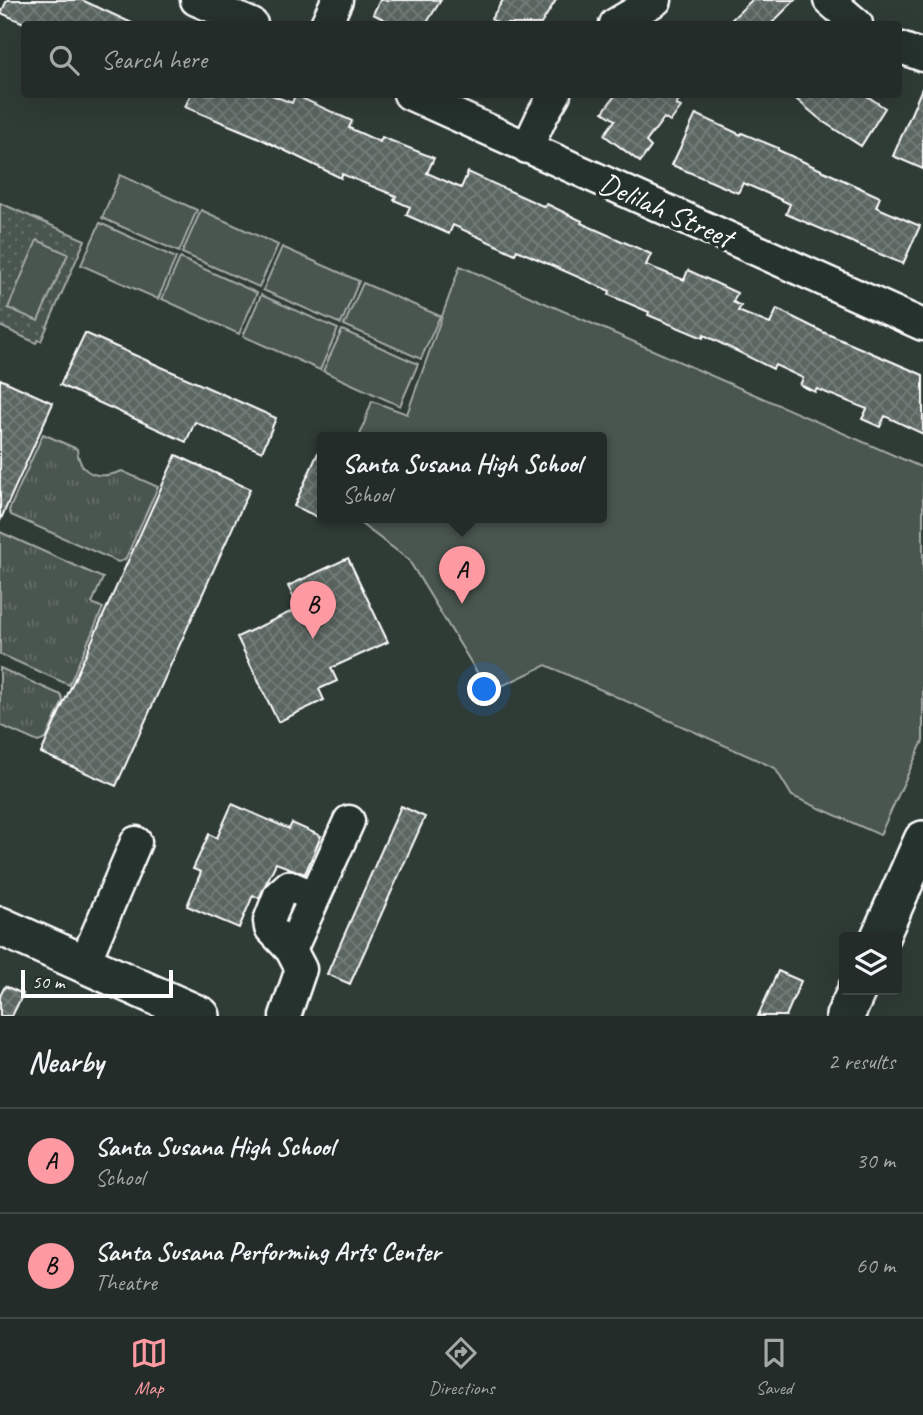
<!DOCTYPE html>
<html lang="en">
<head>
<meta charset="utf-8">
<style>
  :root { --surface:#232c28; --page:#2f3834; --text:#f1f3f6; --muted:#a3a7a8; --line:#404845; --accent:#ff9aa2 }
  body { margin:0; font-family:Caveat,sans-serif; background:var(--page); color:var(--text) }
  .controls { position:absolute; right:21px; bottom:21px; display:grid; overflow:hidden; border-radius:7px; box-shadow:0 7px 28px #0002 }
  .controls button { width:63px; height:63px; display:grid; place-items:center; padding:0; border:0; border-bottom:2px solid var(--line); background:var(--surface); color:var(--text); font:35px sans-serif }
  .scale { position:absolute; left:21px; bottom:18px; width:152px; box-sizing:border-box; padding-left:7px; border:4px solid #fff; border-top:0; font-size:19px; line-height:24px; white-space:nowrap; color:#fff; -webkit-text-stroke:5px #26332d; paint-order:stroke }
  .you { position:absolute; left:485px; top:690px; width:24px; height:24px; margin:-18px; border:5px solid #fff; border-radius:50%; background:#1a73e8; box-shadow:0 0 0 10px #1a73e833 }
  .badge { display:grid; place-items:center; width:46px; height:46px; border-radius:50%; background:var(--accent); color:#111; font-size:23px; font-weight:700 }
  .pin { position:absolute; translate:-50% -58px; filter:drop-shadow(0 2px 4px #0008) }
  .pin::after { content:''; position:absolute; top:37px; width:24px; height:21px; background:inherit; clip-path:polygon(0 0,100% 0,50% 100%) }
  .popup { position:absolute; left:317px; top:432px; width:290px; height:91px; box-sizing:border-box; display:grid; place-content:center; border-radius:7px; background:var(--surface); filter:drop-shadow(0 2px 5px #0005); font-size:23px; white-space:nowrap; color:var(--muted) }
  .popup b { font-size:26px; color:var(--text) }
  .popup::after { content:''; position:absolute; left:50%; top:100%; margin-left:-14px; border:14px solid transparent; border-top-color:var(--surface) }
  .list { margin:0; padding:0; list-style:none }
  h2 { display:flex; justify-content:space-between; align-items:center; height:91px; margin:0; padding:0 28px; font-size:30px }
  h2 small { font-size:23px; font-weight:400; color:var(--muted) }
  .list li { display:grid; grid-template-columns:46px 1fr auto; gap:21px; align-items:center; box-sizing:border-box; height:105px; padding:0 28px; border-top:2px solid var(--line) }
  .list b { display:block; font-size:26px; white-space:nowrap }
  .list p { margin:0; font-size:23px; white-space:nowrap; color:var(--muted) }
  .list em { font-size:23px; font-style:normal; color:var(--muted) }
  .icon { flex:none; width:38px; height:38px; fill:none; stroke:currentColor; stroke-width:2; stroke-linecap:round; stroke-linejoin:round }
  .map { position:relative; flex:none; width:923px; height:1016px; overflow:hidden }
  .search { position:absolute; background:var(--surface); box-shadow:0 7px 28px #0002; left:21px; right:21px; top:21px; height:77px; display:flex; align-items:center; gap:18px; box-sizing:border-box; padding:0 24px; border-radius:7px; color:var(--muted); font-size:26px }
  .sheet { height:301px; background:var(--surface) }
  nav { display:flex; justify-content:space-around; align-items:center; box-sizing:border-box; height:98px; border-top:2px solid var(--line); background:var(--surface); font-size:19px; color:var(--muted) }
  nav a { display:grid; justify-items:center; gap:4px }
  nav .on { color:var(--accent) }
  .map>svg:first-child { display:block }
  .grass { fill:url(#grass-tufts); stroke:#a4aaa7; stroke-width:2 }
  .park { fill:url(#park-dots); stroke:#a4aaa7; stroke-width:2 }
  .garden { fill:#4a544f; stroke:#a4aaa7; stroke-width:2 }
  .building { fill:url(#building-cross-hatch); stroke:#fff; stroke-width:2 }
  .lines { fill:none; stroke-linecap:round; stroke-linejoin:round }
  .minor-casing { stroke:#fff; stroke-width:35 }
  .major-casing { stroke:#fff; stroke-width:42 }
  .minor { stroke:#26332d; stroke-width:30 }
  .major { stroke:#26332d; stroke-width:37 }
  .labels { text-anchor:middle; stroke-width:7; stroke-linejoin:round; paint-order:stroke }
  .street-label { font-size:30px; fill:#fff; stroke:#26332d }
</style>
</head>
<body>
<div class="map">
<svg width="923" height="1016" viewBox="0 0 923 1016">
  <defs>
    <pattern id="grass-tufts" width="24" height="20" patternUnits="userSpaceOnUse" patternTransform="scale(1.75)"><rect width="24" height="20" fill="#4a544f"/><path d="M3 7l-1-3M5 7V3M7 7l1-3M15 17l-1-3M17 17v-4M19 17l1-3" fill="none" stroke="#656e69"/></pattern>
    <pattern id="park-dots" width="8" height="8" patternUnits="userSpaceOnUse" patternTransform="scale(1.75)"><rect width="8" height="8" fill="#4a544f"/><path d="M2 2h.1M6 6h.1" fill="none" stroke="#656e69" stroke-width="1.8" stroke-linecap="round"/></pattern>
    <pattern id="building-cross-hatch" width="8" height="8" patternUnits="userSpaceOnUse" patternTransform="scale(1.75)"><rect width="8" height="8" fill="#5b6661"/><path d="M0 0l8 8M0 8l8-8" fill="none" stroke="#747d79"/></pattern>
  </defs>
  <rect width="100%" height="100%" fill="#2f3b35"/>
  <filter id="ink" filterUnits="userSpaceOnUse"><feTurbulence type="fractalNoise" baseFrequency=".0143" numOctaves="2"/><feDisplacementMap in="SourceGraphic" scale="14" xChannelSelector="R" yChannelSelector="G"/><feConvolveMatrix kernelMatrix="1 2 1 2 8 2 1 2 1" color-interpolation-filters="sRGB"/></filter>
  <g filter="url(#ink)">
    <!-- grass -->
    <path class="grass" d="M43,434L77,449C80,478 102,479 122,471L158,487L125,560L118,562L11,515L9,510Z
      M0,532L103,578L92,603L103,608L69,685L0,654Z
      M0,668L61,695L63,701L46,739L38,742L0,725Z"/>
    <!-- park -->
    <path class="park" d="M0,203L85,240L41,341L38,340L36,343L0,326Z"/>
    <!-- garden -->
    <path class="garden" d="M120,175L197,210L179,252L102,218Z
      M201,210L278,245L259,287L182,253Z
      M100,223L176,258L158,299L81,265Z
      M37,240L68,254L38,321L8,308Z
      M282,247L359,281L341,324L263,290Z
      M180,258L257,293L239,334L162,299Z
      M460,266L923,468V741L880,835L792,796L775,768L546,665L489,692L408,559L353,518H602V438H359L372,401L407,414Z
      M363,283L440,316L421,359L344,325Z
      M261,295L338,329L320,370L243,336Z
      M342,330L418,364L400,406L323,371Z"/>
    <!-- building -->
    <path class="building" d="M7,0H82L134,24H26L1,13Z
      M380,0H441L426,24H393L373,14Z
      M503,0H556L541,24H499L491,19Z
      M752,0H795L771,24H727Z
      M923,86V169L893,156Z
      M191,94H269L292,103L295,95L352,121L349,128L380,142L382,137L434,158L427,173L461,188L468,172L545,207L547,204L582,221L581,223L651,254L646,265L684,280L688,270L737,293L733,302L741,306L738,311L770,324L777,309L825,333L923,375V434L885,416L880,427L862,419L867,409L817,389L815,392L800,385L803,378L775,365L773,369L704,335L703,338L648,315L649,312L609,295L610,291L517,250L515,254L453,225L449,234L406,215L410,207L394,200L396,196L342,174L341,178L255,136L185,107Z
      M616,94H683L676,105L681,107L670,122L664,118L646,142L651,147L640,162L604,135L615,120L603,112Z
      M790,94H864L885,108L861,146L822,121Z
      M696,114L741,135L742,133L778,148V150L880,197L876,207L920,226L903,264L786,214L790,204L771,195L743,183L738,193L672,165Z
      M85,333L276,418L262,452L195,422L186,442L60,385Z
      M0,379L53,403L0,521Z
      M322,444V519L294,506Z
      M176,455L250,489L116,786L41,753Z
      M348,558L388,642L331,668L337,681L319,689L324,700L278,722L237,637L299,608L288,586Z
      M232,804L289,829L292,823L321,836L305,874L276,863L259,898L253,895L239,928L187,906L201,872L193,869L209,834L217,838Z
      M401,806L425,817L350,984L327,974Z
      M778,971L801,981L786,1016H758Z
      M5,986L23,994L12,1016H0V996Z"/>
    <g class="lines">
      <!-- minor casing -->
      <g class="minor-casing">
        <path id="minor" d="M196,0L252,24
          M829,0L857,24
          M326,24L337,0
          M615,24L656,0
          M898,47L923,56
          M409,94L923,325
          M527,148L543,114L555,94
          M291,950L349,821
          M84,964L136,842
          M285,1016L301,969L291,950L270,928L269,921L279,895L289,886L315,897"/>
      </g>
      <!-- major casing -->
      <g class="major-casing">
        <path id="major" d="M0,926L201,1016
          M880,937L923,840
          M845,1016L857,990"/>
      </g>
      <!-- minor -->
      <use href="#minor" class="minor"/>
      <!-- major -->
      <use href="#major" class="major"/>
    </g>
  </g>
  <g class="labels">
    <!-- street labels -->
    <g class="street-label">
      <text transform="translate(666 210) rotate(24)" y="10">Delilah Street</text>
    </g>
  </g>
</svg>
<div class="controls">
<button><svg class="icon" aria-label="layers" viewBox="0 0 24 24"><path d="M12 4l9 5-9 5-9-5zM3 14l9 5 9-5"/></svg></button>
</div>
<div class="scale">50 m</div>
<div class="you"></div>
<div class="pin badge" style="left:462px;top:604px">A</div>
<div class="popup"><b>Santa Susana High School</b>School</div>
<div class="pin badge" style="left:313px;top:639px">B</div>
<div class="search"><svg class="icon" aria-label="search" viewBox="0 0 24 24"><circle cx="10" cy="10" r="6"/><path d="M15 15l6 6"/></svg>Search here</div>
</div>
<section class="sheet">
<h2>Nearby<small>2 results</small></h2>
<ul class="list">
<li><span class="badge">A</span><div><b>Santa Susana High School</b><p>School</p></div><em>30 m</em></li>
<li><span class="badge">B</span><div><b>Santa Susana Performing Arts Center</b><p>Theatre</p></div><em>60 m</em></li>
</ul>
</section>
<nav>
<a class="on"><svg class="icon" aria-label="map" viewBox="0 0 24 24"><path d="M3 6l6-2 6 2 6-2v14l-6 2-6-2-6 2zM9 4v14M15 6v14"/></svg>Map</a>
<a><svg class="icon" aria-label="directions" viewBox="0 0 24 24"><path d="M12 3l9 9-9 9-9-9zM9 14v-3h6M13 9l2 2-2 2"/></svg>Directions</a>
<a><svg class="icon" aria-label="saved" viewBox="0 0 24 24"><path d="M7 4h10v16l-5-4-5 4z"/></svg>Saved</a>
</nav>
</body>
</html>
